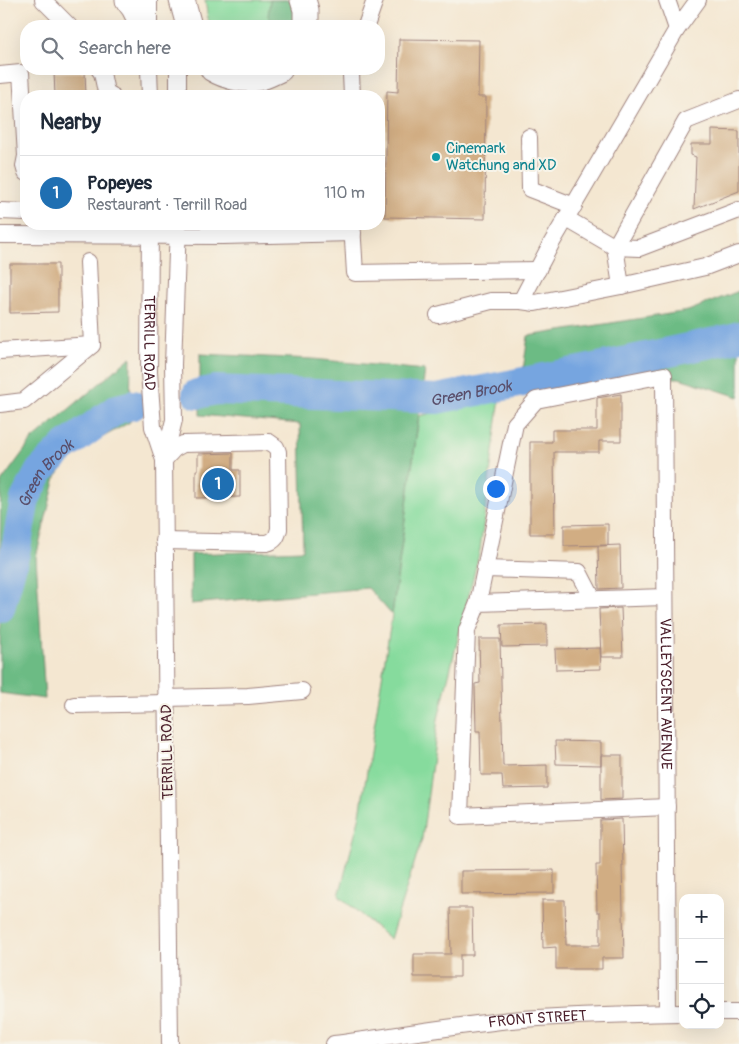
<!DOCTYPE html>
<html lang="en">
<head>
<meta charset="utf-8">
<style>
  :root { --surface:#fff; --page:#f6f6f7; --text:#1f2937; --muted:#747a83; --line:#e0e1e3; --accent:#1f6fb2 }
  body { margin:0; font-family:Pangolin,sans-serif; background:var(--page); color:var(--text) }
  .controls { position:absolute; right:15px; bottom:15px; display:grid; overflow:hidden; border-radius:10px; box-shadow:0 5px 20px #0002 }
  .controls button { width:45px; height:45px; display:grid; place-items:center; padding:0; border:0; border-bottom:1px solid var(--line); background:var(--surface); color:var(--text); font:25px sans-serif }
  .you { position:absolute; left:495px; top:488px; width:18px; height:18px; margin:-12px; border:4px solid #fff; border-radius:50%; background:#1a73e8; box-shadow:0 0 0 8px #1a73e833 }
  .badge { display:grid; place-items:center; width:32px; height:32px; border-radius:50%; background:var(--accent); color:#fff; font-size:16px; font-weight:700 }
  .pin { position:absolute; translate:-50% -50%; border:2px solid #fff; box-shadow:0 1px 5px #0006 }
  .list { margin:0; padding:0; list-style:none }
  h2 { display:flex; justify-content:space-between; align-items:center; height:65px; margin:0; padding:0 20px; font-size:21px }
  h2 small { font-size:16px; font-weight:400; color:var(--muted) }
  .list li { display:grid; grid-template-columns:32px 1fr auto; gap:15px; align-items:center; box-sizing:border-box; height:75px; padding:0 20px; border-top:1px solid var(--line) }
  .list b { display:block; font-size:19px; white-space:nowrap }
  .list p { margin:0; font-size:16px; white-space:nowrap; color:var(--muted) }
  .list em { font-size:16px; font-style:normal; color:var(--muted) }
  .icon { flex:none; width:28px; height:28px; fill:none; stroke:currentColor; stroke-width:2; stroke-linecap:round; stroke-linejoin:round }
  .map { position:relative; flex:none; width:739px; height:1044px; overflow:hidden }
  .search { position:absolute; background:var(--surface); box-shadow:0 5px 20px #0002; left:20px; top:20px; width:365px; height:55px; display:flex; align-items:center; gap:12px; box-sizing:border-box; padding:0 18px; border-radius:20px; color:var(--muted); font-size:19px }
  .panel { position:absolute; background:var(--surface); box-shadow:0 5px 20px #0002; left:20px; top:90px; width:365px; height:140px; border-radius:20px }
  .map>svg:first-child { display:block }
  .green { fill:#86db9d; stroke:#687d64 }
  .forest { fill:#6cbb84; stroke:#5b6d58 }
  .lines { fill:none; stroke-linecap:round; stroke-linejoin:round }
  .river { stroke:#76a5e0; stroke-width:30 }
  .building { fill:#d1ad83 }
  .minor-casing { stroke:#9f837e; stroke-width:18 }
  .highway-casing { stroke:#9f837e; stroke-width:27 }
  .minor { stroke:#fff; stroke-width:16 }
  .highway { stroke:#fff; stroke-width:25 }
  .culture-dot { fill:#0f9aa8; stroke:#f7f3e8; stroke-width:2 }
  .labels { text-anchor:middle; stroke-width:4; stroke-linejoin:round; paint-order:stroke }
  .culture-label { font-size:15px; fill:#0d838f; stroke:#f7f3e8; text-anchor:start }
  .street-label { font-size:15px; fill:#4a1f2b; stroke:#f7f3e8 }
  .water-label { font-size:16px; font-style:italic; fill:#594e6a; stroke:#f7f3e8 }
</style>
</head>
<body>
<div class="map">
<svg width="739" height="1044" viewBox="0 0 739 1044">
  <rect width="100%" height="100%" fill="#f7f3e8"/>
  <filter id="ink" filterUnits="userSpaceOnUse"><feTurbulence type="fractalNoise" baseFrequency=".02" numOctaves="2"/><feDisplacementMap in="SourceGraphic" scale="10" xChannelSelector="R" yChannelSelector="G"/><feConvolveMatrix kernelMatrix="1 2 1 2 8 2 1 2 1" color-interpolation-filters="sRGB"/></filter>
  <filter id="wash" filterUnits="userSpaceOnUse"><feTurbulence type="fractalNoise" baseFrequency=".0096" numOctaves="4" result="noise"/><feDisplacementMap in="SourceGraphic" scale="20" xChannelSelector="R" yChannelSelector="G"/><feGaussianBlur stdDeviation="1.12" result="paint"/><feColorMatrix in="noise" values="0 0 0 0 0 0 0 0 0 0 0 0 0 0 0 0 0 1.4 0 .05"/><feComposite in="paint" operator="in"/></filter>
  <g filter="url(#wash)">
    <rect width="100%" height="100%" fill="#f4e7d1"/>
    <!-- green -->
    <path class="green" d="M205,0H295L298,26H209Z
      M500,398L480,550L438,719L422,839L390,939L339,896L360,815L392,615L419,416Z"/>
    <!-- forest -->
    <path class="forest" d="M270,0H291L297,18L289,26H276L268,16Z
      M739,291V397L679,378L600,379L520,391L528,336L688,311Z
      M200,354L313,359L425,370L392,615L368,588L191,604V554L303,550L300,424L200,415Z
      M131,357L130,422L87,446L72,457L56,477L36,557L45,699L0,693V543L1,482L32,440Z"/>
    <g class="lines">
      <!-- river -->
      <g class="river">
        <path id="s1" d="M197,394L216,390L437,399L585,370L730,339L739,336"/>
        <path id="s2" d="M0,608L15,553L25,499L40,471L63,448L117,409L133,405"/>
      </g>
    </g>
    <g id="blocks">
      <!-- building -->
      <path class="building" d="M399,39L479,40L478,97H486L485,219L385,217L387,91L398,92Z
        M54,72H85L86,96H55Z
        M712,130L739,131V191L694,209L696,157L691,155V144H712Z
        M10,264H58V312L10,313Z
        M621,394V441H599V452H554L555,534H530V442H552V430H597V398Z
        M233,453V470H240V497L196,498V470H198V454Z
        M608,524V545L564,546V525Z
        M620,545L621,588L599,589L598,546Z
        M621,608L623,657H601L599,609Z
        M547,624V646L502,647L501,625Z
        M479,639H500L503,766L547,765V788L503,789L502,775H481L480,731H476L475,684L480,683Z
        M600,648L601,669L556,670L555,649Z
        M555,741L601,742V765L556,764Z
        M601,755H622V799L601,800Z
        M622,819L623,866H622L624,958H602V969H556V947L543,948L542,900H565L566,945H600V912H597L596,865H600V820Z
        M554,870V893L461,894V871Z
        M450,908H472L473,955H460V977H414V954H451Z"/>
    </g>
  </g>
  <g filter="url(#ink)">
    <use href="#blocks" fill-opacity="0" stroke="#9f837e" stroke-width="1"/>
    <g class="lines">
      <!-- minor casing -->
      <g class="minor-casing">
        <g id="minor">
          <path d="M43,0L69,26"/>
          <path d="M149,0V26"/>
          <path d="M667,0L677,29"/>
          <path d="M366,26L375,0"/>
          <path d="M99,69L102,73L106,92L111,95V96"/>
          <path d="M149,69L150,96"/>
          <path d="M0,75L21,73L26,156L24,166L26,173"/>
          <path d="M178,96V69"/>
          <path d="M352,96L351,74L353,69"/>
          <path d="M529,137L530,189L574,206"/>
          <path d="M0,211L26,212"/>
          <path d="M567,219L615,247L639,248L739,210"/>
          <path id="s3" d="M150,224L149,372L153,427L164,460"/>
          <path d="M352,224L355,273L538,270"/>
          <path d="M0,235L223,236L353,233"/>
          <path d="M621,286L615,247L686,121L739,100"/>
          <path d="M521,301L551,244L677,29L698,0"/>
          <path d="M438,315L491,301H521L535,303L621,286L705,267L739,254"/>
          <path d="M0,351L92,345"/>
          <path d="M0,404L24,401L92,345L88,262"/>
          <path d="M164,460L174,449L183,444L269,442L276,447L278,452L279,529C277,537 275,541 267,543L164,541"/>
          <path d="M485,569L579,572L593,599"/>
          <path d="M665,597L478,603L467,630L460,816L667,807"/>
          <path id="s4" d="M478,603L515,424L536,400L664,375L668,1013"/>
          <path d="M166,698L248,696L302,691"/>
          <path d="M74,705L166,703"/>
          <path d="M720,1012H739"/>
          <path d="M170,1044L164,460L174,420L173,365L178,224"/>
          <path id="s5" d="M334,1044C393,1036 452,1026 511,1020C568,1015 626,1014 683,1013"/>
        </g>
      </g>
      <!-- highway casing -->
      <g class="highway-casing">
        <path id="highway" d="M128,0L134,8L143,26
          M182,0L189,26
          M303,0L306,10V26
          M213,69C225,76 243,81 257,78C265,77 273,72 280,69"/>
      </g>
      <!-- minor -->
      <use href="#minor" class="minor"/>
      <!-- highway -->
      <use href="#highway" class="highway"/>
    </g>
  </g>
  <!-- markers -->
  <circle class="culture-dot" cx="436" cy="157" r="5"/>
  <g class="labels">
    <!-- culture labels -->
    <g class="culture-label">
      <text x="446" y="153">Cinemark<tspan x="446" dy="17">Watchung and XD</tspan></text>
    </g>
    <!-- street labels -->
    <g class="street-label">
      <text dy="5" stroke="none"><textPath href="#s3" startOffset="119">TERRILL ROAD</textPath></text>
      <text dy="5" stroke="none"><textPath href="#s4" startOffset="664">VALLEYSCENT AVENUE</textPath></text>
      <text transform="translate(167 752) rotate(-91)" y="5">TERRILL ROAD</text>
      <text dy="5" stroke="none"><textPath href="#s5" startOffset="205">FRONT STREET</textPath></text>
    </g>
    <!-- water labels -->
    <g class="water-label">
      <text dy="6" stroke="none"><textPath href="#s1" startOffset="275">Green Brook</textPath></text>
      <text dy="6" stroke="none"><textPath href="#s2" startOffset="145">Green Brook</textPath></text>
    </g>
  </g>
</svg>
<div class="controls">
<button>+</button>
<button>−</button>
<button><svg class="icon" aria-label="locate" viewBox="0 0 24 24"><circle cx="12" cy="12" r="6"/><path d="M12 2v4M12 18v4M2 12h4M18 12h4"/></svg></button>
</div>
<div class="you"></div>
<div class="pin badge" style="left:218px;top:484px">1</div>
<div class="search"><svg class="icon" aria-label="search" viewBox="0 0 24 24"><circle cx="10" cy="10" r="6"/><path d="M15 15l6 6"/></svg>Search here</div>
<section class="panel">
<h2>Nearby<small></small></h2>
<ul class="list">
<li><span class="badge">1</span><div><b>Popeyes</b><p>Restaurant · Terrill Road</p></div><em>110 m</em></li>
</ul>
</section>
</div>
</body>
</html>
